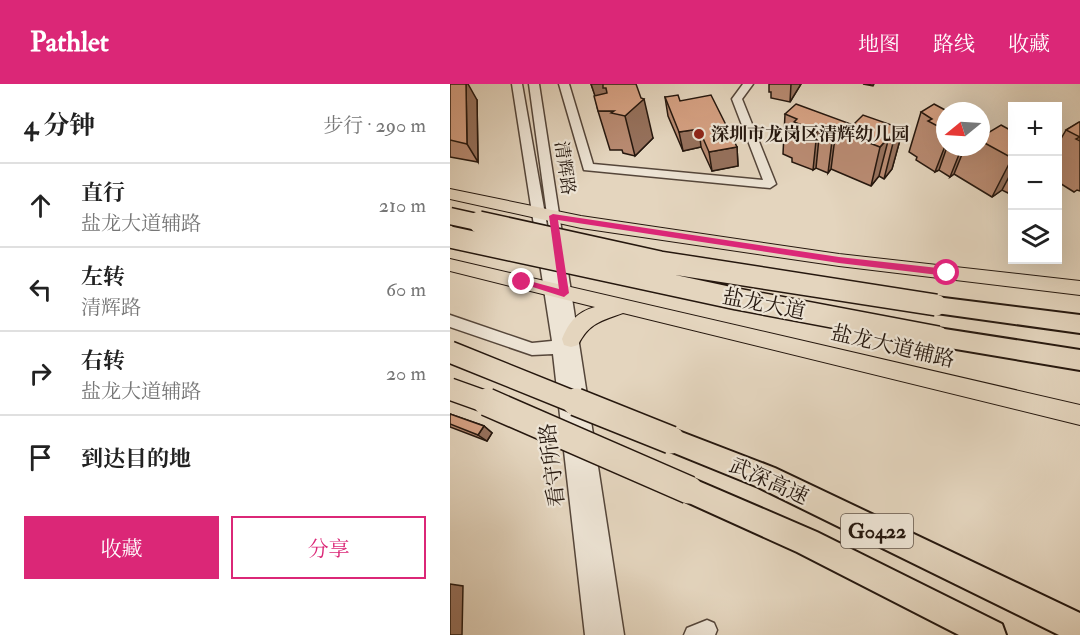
<!DOCTYPE html>
<html lang="zh">
<head>
<meta charset="utf-8">
<style>
  :root { --surface:#fff; --page:#f6f6f6; --text:#222; --muted:#767676; --line:#e0e0e0; --accent:#db2777 }
  body { margin:0; font-family:"IM FELL Double Pica","Noto Serif SC",serif; background:var(--page); color:var(--text) }
  .controls { position:absolute; right:18px; top:18px; display:grid; overflow:hidden; border-radius:0px; box-shadow:0 6px 24px #0002 }
  .controls button { width:54px; height:54px; display:grid; place-items:center; padding:0; border:0; border-bottom:2px solid var(--line); background:var(--surface); color:var(--text); font:30px sans-serif }
  .compass { position:absolute; left:486px; top:18px; width:54px; height:54px; border-radius:50%; background:var(--surface); box-shadow:0 6px 24px #0002; rotate:252deg }
  .stop { position:absolute; width:18px; height:18px; margin:-14px; border:4px solid #db2777; border-radius:50%; background:#fff }
  .stop.end { background:#db2777; border-color:#fff; box-shadow:0 2px 6px #0008 }
  .list { margin:0; padding:0; list-style:none }
  h2 { display:flex; justify-content:space-between; align-items:center; height:78px; margin:0; padding:0 24px; font-size:26px }
  h2 small { font-size:20px; font-weight:400; color:var(--muted) }
  .list li { display:grid; grid-template-columns:39px 1fr auto; gap:18px; align-items:center; box-sizing:border-box; height:84px; padding:0 24px; border-top:2px solid var(--line) }
  .list b { display:block; font-size:22px; white-space:nowrap }
  .list p { margin:0; font-size:20px; white-space:nowrap; color:var(--muted) }
  .list em { font-size:20px; font-style:normal; color:var(--muted) }
  .actions { display:flex; gap:12px; padding:18px 24px }
  .actions a { flex:1; padding:14px 0; border:2px solid var(--accent); border-radius:0px; text-align:center; font-size:21px; color:var(--accent) }
  .actions .main { background:var(--accent); color:#fff }
  .icon { flex:none; width:33px; height:33px; fill:none; stroke:currentColor; stroke-width:2; stroke-linecap:round; stroke-linejoin:round }
  .map { position:relative; flex:none; width:630px; height:551px; overflow:hidden }
  header { display:flex; align-items:center; gap:36px; box-sizing:border-box; height:84px; padding:0 30px; background:var(--accent); color:#fff }
  header strong { font-size:28px }
  nav { display:flex; gap:33px; margin-inline-start:auto; font-size:21px }
  main { display:flex }
  aside { flex:1; background:var(--surface) }
  .map>svg:first-child { display:block }
  .lines { fill:none; stroke-linecap:round; stroke-linejoin:round }
  .minor-casing { stroke:#55463a; stroke-width:3 }
  .major-casing { stroke:#25170e; stroke-width:2 }
  .highway-casing { stroke:#25170e; stroke-width:4 }
  .minor { fill:#ede4d5; fill-rule:evenodd }
  .major { fill:#e4d5be; fill-rule:evenodd }
  .highway { fill:#e4d5be; fill-rule:evenodd }
  .highway-bridge-far2-casing { stroke:#25170e; stroke-width:19; stroke-linecap:butt }
  .highway-bridge-far1-casing { stroke:#25170e; stroke-width:24; stroke-linecap:butt }
  .highway-bridge-casing { stroke:#25170e; stroke-width:30; stroke-linecap:butt }
  .highway-bridge-far2 { stroke:#e4d5be; stroke-width:16 }
  .highway-bridge-far1 { stroke:#e4d5be; stroke-width:21 }
  .highway-bridge { stroke:#e4d5be; stroke-width:27 }
  .wall { fill:#b88a71; stroke:#25170e; stroke-width:1.5 }
  .shaded-wall { fill:#96715c; stroke:#25170e; stroke-width:1.5 }
  .building { fill:#d6a183; stroke:#25170e; stroke-width:1.5 }
  .route { fill:#db2777 }
  .poi-dot { fill:#8f2418; stroke:#ede4d5; stroke-width:2 }
  .labels { text-anchor:middle; stroke-width:4.5; stroke-linejoin:round; paint-order:stroke }
  .far-poi-label { font-size:18px; font-weight:bold; fill:#25170e; stroke:#ede4d5; text-anchor:start }
  .far-street-label { font-size:18px; fill:#25170e; stroke:#ede4d5 }
  .shield { fill:#ede4d5; stroke:#61544a; stroke-width:1.5 }
  .shield-label { font-size:20px; font-weight:bold; fill:#25170e }
  .street-label { font-size:21px; fill:#25170e; stroke:#ede4d5 }
</style>
</head>
<body>
<header>
<strong>Pathlet</strong>
<nav><a>地图</a><a>路线</a><a>收藏</a></nav>
</header>
<main>
<aside>
<h2>4 分钟<small>步行 · 290 m</small></h2>
<ul class="list">
<li><svg class="icon" aria-label="ahead" viewBox="0 0 24 24"><path d="M12 20V5M6 11l6-6 6 6"/></svg><div><b>直行</b><p>盐龙大道辅路</p></div><em>210 m</em></li>
<li><svg class="icon" aria-label="left" viewBox="0 0 24 24"><path d="M17 20v-9H6M10 6l-5 5 5 5"/></svg><div><b>左转</b><p>清辉路</p></div><em>60 m</em></li>
<li><svg class="icon" aria-label="right" viewBox="0 0 24 24"><path d="M7 20v-9h11M14 6l5 5-5 5"/></svg><div><b>右转</b><p>盐龙大道辅路</p></div><em>20 m</em></li>
<li><svg class="icon" aria-label="arrive" viewBox="0 0 24 24"><path d="M6 21V4h12l-3 4 3 4H6"/></svg><div><b>到达目的地</b></div></li>
</ul>
<div class="actions"><a class="main">收藏</a><a>分享</a></div>
</aside>
<div class="map">
<svg width="630" height="551" viewBox="0 0 630 551">
  <rect width="100%" height="100%" fill="#e4d5be"/>
  <filter id="stains"><feTurbulence type="fractalNoise" baseFrequency=".00333" numOctaves="4"/><feColorMatrix values="0 0 0 0 .2 0 0 0 0 .09 0 0 0 0 .02 0 0 0 .5 -.17"/></filter>
  <radialGradient id="worn" r=".72"><stop offset=".6" stop-color="#630" stop-opacity="0"/><stop offset="1" stop-color="#630" stop-opacity=".3"/></radialGradient>
  <g class="lines">
    <!-- minor casing -->
    <g class="minor-casing">
      <path id="minor" d="M62,0H72L104,181L79,0H89L174,551H135L103,270L82,271L0,243V231L82,259L102,257Z
        M109,0H119L143,80L313,96L282,15L293,0H303L292,15L326,100L320,104L134,86Z
        M257,536L264,539L267,546L265,551H234L237,544Z"/>
    </g>
    <!-- major casing -->
    <g class="major-casing">
      <path id="major" d="M0,105L131,132L389,170L630,197V211L389,182L131,144L0,115Z
        M0,175L630,321V341L173,229C151,237 139,239 128,261L121,263L114,261L112,255C119,238 127,228 145,223L0,187Z"/>
    </g>
    <!-- highway casing -->
    <g class="highway-casing">
      <path id="highway" d="M486,213L630,231V249L486,229L479,227L476,221L479,215Z
        M488,244L630,266V286L488,262L480,259L477,253L480,247Z
        M221,344L325,384L630,529V551H609L308,403L212,364L209,356L212,348Z
        M239,393L367,448L552,540L556,551H509L347,468L230,415L226,406L230,397Z"/>
    </g>
    <!-- minor -->
    <use href="#minor" class="minor"/>
    <!-- major -->
    <use href="#major" class="major"/>
    <!-- highway -->
    <use href="#highway" class="highway"/>
    <!-- highway-bridge-far2 casing -->
    <g class="highway-bridge-far2-casing">
      <path id="highway-bridge-far2" d="M0,132L36,140"/>
    </g>
    <!-- highway-bridge-far1 casing -->
    <g class="highway-bridge-far1-casing">
      <path id="highway-bridge-far1" d="M29,138L210,178L486,221
        M0,153L287,215L488,253
        M0,268L129,320
        M0,305L42,320"/>
    </g>
    <!-- highway-bridge casing -->
    <g class="highway-bridge-casing">
      <path id="highway-bridge" d="M37,318L239,406
        M126,318L221,356"/>
    </g>
    <!-- highway-bridge-far2 -->
    <use href="#highway-bridge-far2" class="highway-bridge-far2"/>
    <!-- highway-bridge-far1 -->
    <use href="#highway-bridge-far1" class="highway-bridge-far1"/>
    <!-- highway-bridge -->
    <use href="#highway-bridge" class="highway-bridge"/>
  </g>
  <!-- wall -->
  <path class="wall" d="M0,0L27,16L28,78L0,73Z
    M141,0L203,54L185,72L173,69L172,66H160L148,27L145,11Z
    M319,0H351L340,18L321,14V8H319Z
    M413,0H424L423,2Z
    M215,13L230,17L287,63L288,82L262,87L251,63L233,67L218,32Z
    M495,27V63H531V45L538,49L562,47V105L558,109L552,106L542,113L504,90L500,93L489,86L485,88L466,76L467,73L459,68L471,28Z
    M335,30L403,41L453,45L442,85L434,95L429,92L421,102L381,85L378,89L366,84L363,86L342,78V74L333,70Z
    M630,38V107L627,106L624,108L608,98V60L616,46Z
    M0,330L34,342L42,349L37,357L0,343Z"/>
  <!-- shaded-wall -->
  <path class="shaded-wall" d="M16,0H18L27,16L28,78L17,60Z
    M141,0H155L163,27H150Z
    M341,0H351L340,18Z
    M194,15L203,54L185,72L175,32L190,17Z
    M370,44L366,84L363,86L367,47Z
    M249,45L251,63L233,67L229,48Z
    M453,45L442,85L434,95L444,55Z
    M386,46L381,85L378,89L383,49Z
    M439,53L429,92L421,102L430,63Z
    M495,62V63H497L489,86L485,88Z
    M287,63L288,82L262,87L259,68Z
    M512,63H515L504,90L500,93Z
    M562,74V87L552,106L542,113Z
    M562,100V105L558,109Z
    M34,342L42,349L37,357L28,351Z
    M0,500L13,502L12,551H0Z"/>
  <!-- building -->
  <path class="building" d="M0,0H16L17,60L0,56Z
    M153,0H186L191,14L194,15L175,32L161,29L164,27H148L144,12L157,9L156,4H153Z
    M228,11L230,17L261,11L287,63L259,68L249,45L229,48L215,13Z
    M346,20L403,41L413,31L453,45L444,55L439,53L430,63L386,46L383,49L370,44L367,47L344,38L347,35L335,30Z
    M484,20L497,27H495V46L478,37L482,35L471,28Z
    M629,38H630V57L626,55L630,53L616,46Z
    M551,41L562,47V74L531,57V45L538,49Z
    M0,330L34,342L28,351L0,340Z"/>
  <!-- route -->
  <path class="route" d="M103,130L389,173L497,185L502,189L497,192L389,179L108,136L119,209L114,213L67,198L72,195L109,205L99,132Z"/>
  <!-- markers -->
  <circle class="poi-dot" cx="249" cy="50" r="6"/>
  <g class="labels">
    <!-- far-poi labels -->
    <g class="far-poi-label">
      <text x="261" y="56">深圳市龙岗区清辉幼儿园</text>
    </g>
    <!-- far-street labels -->
    <g class="far-street-label">
      <text transform="translate(115 84) rotate(82)" y="6">清辉路</text>
    </g>
    <!-- shield labels -->
    <rect class="shield" x="391" y="430" width="72" height="34" rx="4.5"/>
    <g class="shield-label">
      <text x="427" y="454">G0422</text>
    </g>
    <!-- street labels -->
    <g class="street-label">
      <text transform="translate(314 220) rotate(11)" y="7">盐龙大道</text>
      <text transform="translate(443 262) rotate(13)" y="7">盐龙大道辅路</text>
      <text transform="translate(102 381) rotate(-97)" y="7">看守所路</text>
      <text transform="translate(319 397) rotate(24)" y="7">武深高速</text>
    </g>
  </g>
  <rect width="100%" height="100%" filter="url(#stains)"/>
  <rect width="100%" height="100%" fill="url(#worn)"/>
</svg>
<div class="controls">
<button>+</button>
<button>−</button>
<button><svg class="icon" aria-label="layers" viewBox="0 0 24 24"><path d="M12 4l9 5-9 5-9-5zM3 14l9 5 9-5"/></svg></button>
</div>
<svg class="compass" viewBox="-18 -18 36 36"><path d="M0-13l5 13h-10z" fill="#e53935"/><path d="M0 13l5-13h-10z" fill="#767676"/></svg>
<div class="stop" style="left:497px;top:189px"></div>
<div class="stop end" style="left:72px;top:198px"></div>
</div>
</main>
</body>
</html>
